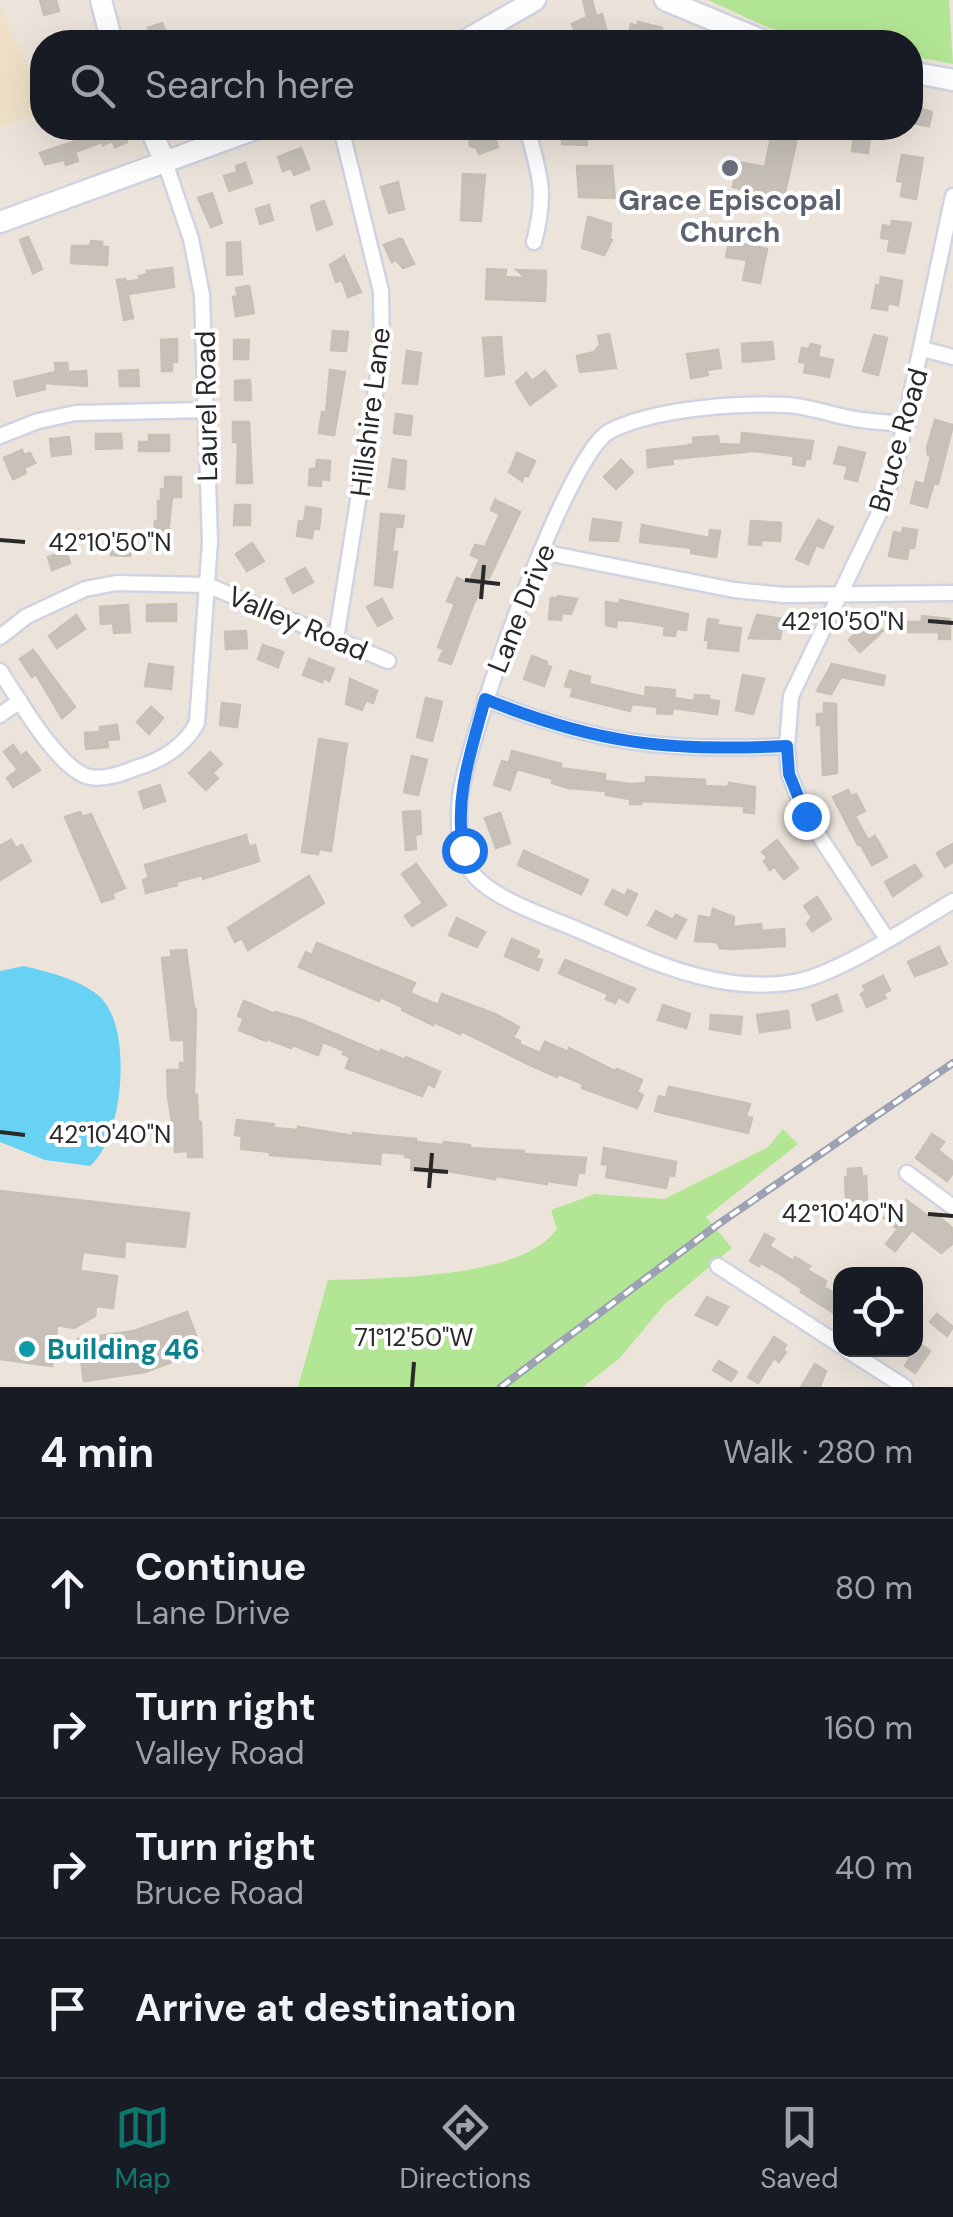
<!DOCTYPE html>
<html lang="en">
<head>
<meta charset="utf-8">
<style>
  :root { --surface:#171b24; --page:#242831; --text:#f1f3f6; --muted:#9ea1a6; --line:#363941; --accent:#0f766e }
  body { margin:0; font-family:"DM Sans",sans-serif; background:var(--page); color:var(--text) }
  .controls { position:absolute; right:30px; bottom:30px; display:grid; overflow:hidden; border-radius:20px; box-shadow:0 10px 40px #0002 }
  .controls button { width:90px; height:90px; display:grid; place-items:center; padding:0; border:0; border-bottom:2px solid var(--line); background:var(--surface); color:var(--text); font:50px sans-serif }
  .stop { position:absolute; width:30px; height:30px; margin:-22px; border:8px solid #1a73e8; border-radius:50%; background:#fff }
  .stop.end { background:#1a73e8; border-color:#fff; box-shadow:0 2px 10px #0008 }
  .list { margin:0; padding:0; list-style:none }
  h2 { display:flex; justify-content:space-between; align-items:center; height:130px; margin:0; padding:0 40px; font-size:42px }
  h2 small { font-size:32px; font-weight:400; color:var(--muted) }
  .list li { display:grid; grid-template-columns:65px 1fr auto; gap:30px; align-items:center; box-sizing:border-box; height:140px; padding:0 40px; border-top:2px solid var(--line) }
  .list b { display:block; font-size:38px; white-space:nowrap }
  .list p { margin:0; font-size:32px; white-space:nowrap; color:var(--muted) }
  .list em { font-size:32px; font-style:normal; color:var(--muted) }
  .icon { flex:none; width:55px; height:55px; fill:none; stroke:currentColor; stroke-width:2; stroke-linecap:round; stroke-linejoin:round }
  .map { position:relative; flex:none; width:953px; height:1387px; overflow:hidden }
  .search { position:absolute; background:var(--surface); box-shadow:0 10px 40px #0002; left:30px; right:30px; top:30px; height:110px; display:flex; align-items:center; gap:25px; box-sizing:border-box; padding:0 35px; border-radius:40px; color:var(--muted); font-size:38px }
  .sheet { height:690px; background:var(--surface) }
  nav { display:flex; justify-content:space-around; align-items:center; box-sizing:border-box; height:140px; border-top:2px solid var(--line); background:var(--surface); font-size:28px; color:var(--muted) }
  nav a { display:grid; justify-items:center; gap:5px }
  nav .on { color:var(--accent) }
  .map>svg:first-child { display:block }
  .education { fill:#efe1c8 }
  .green { fill:#b2e694 }
  .water { fill:#68d2f4 }
  .building { fill:#c7c1ba; stroke:#c7c0b4; stroke-width:2.5 }
  .lines { fill:none; stroke-linecap:round; stroke-linejoin:round }
  .street-casing { stroke:#cfd3e3; stroke-width:19 }
  .secondary-casing { stroke:#cfd3e3; stroke-width:25 }
  .street { stroke:#fff; stroke-width:14 }
  .secondary { stroke:#fff; stroke-width:20 }
  .rail-casing { stroke:#9da1b4; stroke-width:8 }
  .rail { stroke:#fff; stroke-width:4; stroke-dasharray:11; stroke-linecap:butt }
  .route { stroke:#1a73e8; stroke-width:12 }
  .ticks { fill:none; stroke:#292929; stroke-width:4 }
  .worship-dot { fill:#6b7280; stroke:#fff; stroke-width:4 }
  .culture-dot { fill:#0f9aa8; stroke:#fff; stroke-width:4 }
  .labels { text-anchor:middle; stroke-width:8; stroke-linejoin:round; paint-order:stroke }
  .worship-label { font-size:28px; font-weight:bold; fill:#5b616d; stroke:#fff }
  .street-label { font-size:28px; fill:#292929; stroke:#fff }
  .culture-label { font-size:28px; font-weight:bold; fill:#0d838f; stroke:#fff; text-anchor:start }
  .ticks-label { font-size:25px; text-anchor:middle; fill:#292929; stroke:#fff; stroke-width:8; stroke-linejoin:round; paint-order:stroke }
</style>
</head>
<body>
<div class="map">
<svg width="953" height="1387" viewBox="0 0 953 1387">
  <rect width="100%" height="100%" fill="#ece4da"/>
  <!-- education -->
  <path class="education" d="M0,6L42,97V112L0,128Z"/>
  <!-- green -->
  <path class="green" d="M708,0H949L953,64L911,56L910,42H841L772,29Z
    M783,1129L798,1144L706,1217L732,1248L664,1305L620,1358L583,1387H298L328,1280C386,1278 522,1279 557,1229L551,1210L595,1194L664,1199L768,1147Z"/>
  <!-- water -->
  <path class="water" d="M24,966C48,972 84,980 102,999C133,1032 123,1139 90,1166L45,1160L0,1142V971Z"/>
  <!-- building -->
  <path class="building" d="M40,0H56L59,11L44,15Z
    M583,0H592L596,16L602,14L608,36L593,42H578L572,24L587,17Z
    M638,22L662,28L659,42H627L631,24L638,26Z
    M162,23L170,42H154L148,28Z
    M912,106L932,112L929,126L910,123Z
    M95,128H121L127,142L115,147L112,141L103,145L102,142L75,152L78,161L66,165L64,160L45,164L40,153L88,137L87,134L96,131Z
    M468,128H492L498,147L479,154L477,148L470,146Z
    M563,128H587V145L562,144Z
    M855,128H871L868,153L852,151Z
    M772,133L797,138L783,202L733,187L738,162L765,167Z
    M301,148L309,169L294,175L291,168L283,171L278,157Z
    M902,155L923,158L916,199L901,196L903,182L897,181Z
    M245,163L252,183L229,191L224,176L237,172L236,166Z
    M577,166H612L615,198L579,197Z
    M463,174L485,175L481,221L461,220Z
    M398,182L404,209L389,213L381,187Z
    M212,193L222,223L211,227L198,198Z
    M324,201L332,224L317,230L311,206Z
    M269,205L273,220L260,224L256,209Z
    M588,217L611,224L610,239L612,240L604,255L582,248Z
    M892,221L911,223L904,253L888,251L890,239L881,238L883,225L891,227Z
    M28,237L42,269L33,273L20,240Z
    M399,239H402L414,264L403,268L396,260L392,262L384,245Z
    M91,241L102,242V247H108L107,265L71,263L72,246H90Z
    M729,241L767,249L760,283L743,280L747,260L726,257Z
    M240,242L242,274L227,275V243Z
    M344,256L361,292L348,297L342,280L336,282L330,265Z
    M172,268L174,287L128,294L133,318L124,320L117,280L125,279L126,285V282L139,280V276L148,274L147,271Z
    M487,269L506,270L505,277L526,278L517,270L546,271L545,301L486,299Z
    M881,277L902,281L898,305L888,303L887,310L872,308L876,285L880,286Z
    M249,286L254,313L236,316L233,297L238,296L236,288Z
    M333,331L348,332L346,351L331,350Z
    M609,334L616,368L580,372L577,356L594,352L600,345L598,336Z
    M874,335L887,338L878,375L863,371Z
    M501,337L504,374L486,376L483,338Z
    M177,339V362H172V371H162L161,340Z
    M234,340H249L248,359H234Z
    M772,342L774,359L743,362L742,344Z
    M811,344L820,346L818,357L833,360L829,377L804,372L806,363L799,362L802,348L809,349Z
    M718,350L721,368L707,370L708,375L691,378L687,354Z
    M407,351L421,353L417,384L403,383Z
    M55,363H67L68,372L86,371L87,386L44,383L45,389L17,396L14,382L56,372Z
    M138,370L139,386H120L119,371Z
    M330,370L345,372L334,435L319,433L322,412L326,413Z
    M545,371L556,386L530,405L516,382L526,373L532,381Z
    M250,380L251,400H235V381Z
    M396,414L412,416L410,435L394,433Z
    M935,420L953,425L938,484L925,482L931,456L928,455L927,448Z
    M233,422H249L252,483H237L238,442H233Z
    M742,433L813,441L810,459L806,458L804,466L793,464L794,456L754,451L672,459L673,464L648,467L647,450L685,446L694,444L693,438L718,436L719,444L741,445Z
    M96,434H121L122,448L96,449Z
    M149,435H169V451H139V442H149Z
    M69,437L71,454L52,456L50,439Z
    M839,447L865,453L857,481L845,478L848,466L834,463Z
    M22,450L24,455L30,453L35,463L24,468L26,473L13,479L4,458Z
    M517,453L535,461L528,476L524,475L522,481L509,472Z
    M393,459L406,461L404,489L389,487Z
    M317,460L330,461L329,480L321,479V486L309,485L310,469H316Z
    M621,460L633,472L616,489L604,477Z
    M165,477H181V497H172L167,543L153,541L155,521L158,522V501H161V489H165Z
    M916,482L933,486L927,507L911,503Z
    M495,500L520,512L489,578L487,577L473,605L451,664L439,660L444,650L438,647L455,604L447,601L457,578L469,583L480,559L471,555L475,545L485,547L500,514L491,510Z
    M235,505H250V525H234Z
    M306,507L321,509L319,529H313L312,538L297,536L299,521L304,522Z
    M381,514L404,516L402,527H395L392,552H397L392,587L375,585Z
    M593,519L621,523L618,541L590,540Z
    M818,520L833,527L823,548L816,545L808,564L796,559Z
    M751,521L781,523L780,541L761,540V545L749,544Z
    M642,525L709,538L710,530L720,531L716,557L691,553L692,548L640,542Z
    M903,528L917,530L914,548L909,547L907,559L889,556L894,532L902,534Z
    M112,541L131,542L130,556L111,555Z
    M252,543L264,561L247,571L236,554Z
    M66,551L70,563L52,570L48,557Z
    M305,568L313,582L293,593L286,579Z
    M558,596L577,599L571,614L562,613L561,620L549,619L551,598H558Z
    M382,599L392,618L378,626L367,607Z
    M620,600L688,614L686,630L676,629L675,636L664,635L665,626L634,621L617,620L616,627L606,625V602L619,604Z
    M176,604V621H147V605Z
    M128,605L130,632L114,633L113,623L101,624L100,607Z
    M76,615L85,629L57,648L49,636Z
    M757,615L783,619L780,639L749,638Z
    M922,616L950,619V639H939V632H908V622H922Z
    M708,619L718,620L717,625L741,628L738,651L708,648L709,640H705Z
    M875,622L883,631L860,652L849,640L862,627L865,631Z
    M246,631L247,648L226,649L225,632Z
    M263,645L283,652L278,667L258,659Z
    M33,650L75,707L62,718L36,674L32,677L20,659Z
    M532,656L547,662L546,665L551,667L544,686L524,679Z
    M309,659L334,669L329,681L324,678L322,682L303,675Z
    M149,664L173,667L171,689L145,686Z
    M832,664L885,676L883,685L841,677L831,694L817,691Z
    M570,671L590,677L589,684L645,697L646,687L675,690L674,698L694,701L695,695L709,696V700L719,701L717,714L673,708L672,714L657,713L658,707L632,704L630,711L571,696L573,688L565,686Z
    M743,675L764,679L753,714L736,710Z
    M350,679L377,691L373,703L366,700L362,710L346,704Z
    M426,698L442,702L432,741L417,737Z
    M222,703L240,705L237,727L220,725Z
    M824,703L836,704L837,773L823,775L821,725H817V714H824Z
    M151,707L163,718L149,734L137,722Z
    M117,725L119,739L107,740L108,747L86,749L85,733L100,732V727Z
    M319,739L347,744L331,851L319,849L318,854L302,852Z
    M13,745L21,756L26,752L40,770L13,787L7,778L18,770L4,752Z
    M512,751L561,764L560,768L605,774V781L631,784L646,783V777L705,780V786L728,787L729,783L755,787L754,813L744,812V806L641,801V804H630V799L606,795V791L568,788L552,783L553,779L517,769L510,790L494,785L502,761L509,763Z
    M210,752L222,764L212,773L218,778L206,790L189,773Z
    M412,756L427,760L418,795L404,792Z
    M160,785L165,801L144,808L139,792Z
    M848,790L851,796L856,794L865,811L855,816L868,840L858,845L833,797Z
    M420,811L421,834L415,835L416,849L406,850L403,812Z
    M80,812L82,817L91,814L125,888L112,893L114,898L102,902L65,817Z
    M500,813L510,843L496,848L485,818Z
    M246,835L249,847L255,845L259,861L203,879L202,875L176,882L177,885L146,893L143,880L149,878L145,865Z
    M875,836L887,857L872,865L860,844Z
    M11,840L16,848L22,845L31,861L0,880V846Z
    M777,840L798,868L784,879L774,866L770,870L764,861L768,858L762,852Z
    M953,844V862L945,867L937,853Z
    M524,851L588,880L581,894L518,865Z
    M416,864L446,905L412,926L405,916L423,903L402,874Z
    M915,865L922,876L893,896L885,882Z
    M309,876L324,903L248,950L242,938L235,942L228,928Z
    M613,890L625,896L628,890L637,894L627,915L605,904Z
    M817,897L831,919L812,931L807,924L812,917L804,906Z
    M713,909L734,917L733,927L761,924L762,931L784,929L785,946L731,949L720,948L717,942L695,941L699,916L711,918Z
    M656,911L673,920L676,915L686,920L676,938L648,925Z
    M457,918L485,932L477,947L449,935Z
    M512,939L539,951L536,958L542,960L538,970L505,956Z
    M317,943L415,983L410,993L438,1005L442,994L495,1014L519,1027L513,1038L520,1041L519,1044L540,1053L545,1042L568,1052L569,1048L615,1071L617,1069L642,1080L637,1092L643,1095L637,1108L582,1088L583,1084L559,1074L557,1077L528,1064L461,1031L460,1034L434,1022L433,1025L402,1010L403,1007L380,997L379,1001L299,967L306,952L312,955Z
    M939,947L947,964L915,976L908,962Z
    M186,950L194,1009H196L194,1095H197L198,1122H201L202,1157H188V1151L175,1152L174,1122H172L168,1096L167,1070H180V1063H185L184,1040H171L162,958L172,957L171,951Z
    M565,960L635,989L628,1002L618,997L615,1003L606,999L608,994L559,973Z
    M883,976L890,990L883,994L886,998L867,1007L861,994L866,991L863,986Z
    M837,995L842,1011L817,1020L812,1005Z
    M244,1001L275,1014L276,1012L302,1020L380,1053L381,1050L405,1060L406,1057L440,1072L434,1087L428,1084L422,1096L346,1068L350,1057L343,1054L345,1051L323,1042L318,1055L293,1045L291,1048L267,1039L266,1041L239,1030L244,1018L238,1016Z
    M663,1005L690,1014L686,1028L658,1020Z
    M788,1011L790,1028L760,1032L757,1015Z
    M711,1015L742,1017L740,1034L710,1029Z
    M669,1087L750,1104L746,1116L752,1118L748,1133L655,1111L659,1096L666,1098Z
    M237,1120L274,1124L273,1128L298,1130V1127L353,1136V1133L383,1136L416,1139V1142L443,1145L444,1142L470,1145V1148L524,1151V1154L586,1158L584,1173L578,1172L576,1185L547,1181V1184L496,1176L495,1179L442,1170L441,1173L411,1170L412,1158L405,1157L406,1154L381,1152L380,1164L270,1155V1152L241,1149L242,1136L235,1135Z
    M932,1134L944,1142L938,1150L953,1162V1173L947,1181L916,1158Z
    M604,1148L676,1162L674,1176L669,1175L666,1188L606,1177L608,1165L602,1164Z
    M861,1168L862,1177L866,1176L867,1200L846,1201L845,1177H848V1169Z
    M0,1191L189,1213L185,1247L125,1241L124,1257L83,1252L80,1271L117,1276L113,1308L96,1306L95,1316L74,1328L57,1325L56,1338L44,1344L55,1343L52,1366L0,1359Z
    M906,1200L932,1219L936,1214L953,1229V1243L941,1253L912,1230L895,1251L886,1244L898,1229L884,1218L890,1210L896,1214Z
    M765,1234L774,1239L769,1246L793,1261L795,1257L810,1266L807,1270L826,1281L824,1287L840,1297V1317L801,1292L802,1289L783,1276L761,1263L759,1266L750,1261Z
    M707,1297L728,1307L717,1325L696,1315Z
    M187,1312L202,1351L145,1372L84,1381L78,1339L134,1331Z
    M937,1314L953,1327L947,1336L930,1322Z
    M774,1337L786,1345L783,1350L786,1352L779,1362L774,1358L758,1383L748,1377Z
    M916,1341L930,1351L915,1373L905,1366L910,1358L897,1350H916Z
    M719,1361L737,1372L731,1381L713,1370Z
    M815,1364L826,1371L820,1387H801Z"/>
  <g class="lines">
    <!-- street casing -->
    <g class="street-casing">
      <path id="street" d="M527,128C540,176 547,192 534,242
        M923,349L953,357
        M907,424C892,423 877,422 862,420C837,417 813,407 788,405C737,403 656,408 610,431C566,454 467,740 460,797C458,819 458,852 471,871C489,898 546,916 576,929C647,959 720,997 799,981C841,972 914,924 953,901
        M0,436L38,421L76,413L205,410
        M542,552L734,590L784,595L953,593
        M0,637L27,616L85,589L116,583L207,585L388,661
        M336,639L382,350L381,291L341,128
        M0,671C18,698 59,771 90,777C105,780 123,773 136,768C163,760 184,747 197,723L210,542L202,295L191,239L165,162
        M485,699C594,744 670,752 787,746
        M0,715L20,701
        M887,939L806,816L789,774L787,746L791,696L882,507L895,470L953,196
        M907,1173L953,1207
        M718,1266L840,1345
        M847,1350L905,1387"/>
    </g>
    <!-- secondary casing -->
    <g class="secondary-casing">
      <path id="secondary" d="M101,0L112,42
        M665,0L766,42
        M463,42L535,0
        M910,72L953,80
        M150,128L165,162
        M0,222L258,128"/>
    </g>
    <!-- street -->
    <use href="#street" class="street"/>
    <!-- secondary -->
    <use href="#secondary" class="secondary"/>
    <!-- rail casing -->
    <g class="rail-casing">
      <path id="rail" d="M501,1387L717,1225L953,1063"/>
    </g>
    <!-- rail -->
    <use href="#rail" class="rail"/>
  </g>
  <g class="lines">
    <!-- route -->
    <path class="route" d="M464,850C453,799 472,749 485,699C595,744 670,752 787,746L789,774L806,816"/>
  </g>
  <!-- ticks -->
  <path class="ticks" d="M0,540L25,542M465,580L500,584M481,599L484,565M928,621L953,623M0,1132L25,1135M414,1169L448,1172M429,1188L432,1153M928,1214L953,1216M412,1387L414,1362"/>
  <!-- markers -->
  <circle class="worship-dot" cx="730" cy="168" r="10"/>
  <circle class="culture-dot" cx="27" cy="1349" r="10"/>
  <g class="labels">
    <!-- worship labels -->
    <g class="worship-label">
      <text x="730" y="210">Grace Episcopal<tspan x="730" dy="32">Church</tspan></text>
    </g>
    <!-- street labels -->
    <g class="street-label">
      <text transform="translate(206 406) rotate(-91)" y="10">Laurel Road</text>
      <text transform="translate(370 412) rotate(-83)" y="10">Hillshire Lane</text>
      <text transform="translate(898 440) rotate(-74)" y="10">Bruce Road</text>
      <text transform="translate(521 608) rotate(-68)" y="10">Lane Drive</text>
      <text transform="translate(298 623) rotate(23)" y="10">Valley Road</text>
    </g>
    <!-- culture labels -->
    <g class="culture-label">
      <text x="47" y="1359">Building 46</text>
    </g>
  </g>
  <g class="ticks-label">
    <text x="110" y="551">42°10'50"N</text>
    <text x="843" y="630">42°10'50"N</text>
    <text x="110" y="1143">42°10'40"N</text>
    <text x="843" y="1222">42°10'40"N</text>
    <text x="414" y="1346">71°12'50"W</text>
  </g>
</svg>
<div class="controls">
<button><svg class="icon" aria-label="locate" viewBox="0 0 24 24"><circle cx="12" cy="12" r="6"/><path d="M12 2v4M12 18v4M2 12h4M18 12h4"/></svg></button>
</div>
<div class="stop" style="left:464px;top:850px"></div>
<div class="stop end" style="left:806px;top:816px"></div>
<div class="search"><svg class="icon" aria-label="search" viewBox="0 0 24 24"><circle cx="10" cy="10" r="6"/><path d="M15 15l6 6"/></svg>Search here</div>
</div>
<section class="sheet">
<h2>4 min<small>Walk · 280 m</small></h2>
<ul class="list">
<li><svg class="icon" aria-label="ahead" viewBox="0 0 24 24"><path d="M12 20V5M6 11l6-6 6 6"/></svg><div><b>Continue</b><p>Lane Drive</p></div><em>80 m</em></li>
<li><svg class="icon" aria-label="right" viewBox="0 0 24 24"><path d="M7 20v-9h11M14 6l5 5-5 5"/></svg><div><b>Turn right</b><p>Valley Road</p></div><em>160 m</em></li>
<li><svg class="icon" aria-label="right" viewBox="0 0 24 24"><path d="M7 20v-9h11M14 6l5 5-5 5"/></svg><div><b>Turn right</b><p>Bruce Road</p></div><em>40 m</em></li>
<li><svg class="icon" aria-label="arrive" viewBox="0 0 24 24"><path d="M6 21V4h12l-3 4 3 4H6"/></svg><div><b>Arrive at destination</b></div></li>
</ul>
</section>
<nav>
<a class="on"><svg class="icon" aria-label="map" viewBox="0 0 24 24"><path d="M3 6l6-2 6 2 6-2v14l-6 2-6-2-6 2zM9 4v14M15 6v14"/></svg>Map</a>
<a><svg class="icon" aria-label="directions" viewBox="0 0 24 24"><path d="M12 3l9 9-9 9-9-9zM9 14v-3h6M13 9l2 2-2 2"/></svg>Directions</a>
<a><svg class="icon" aria-label="saved" viewBox="0 0 24 24"><path d="M7 4h10v16l-5-4-5 4z"/></svg>Saved</a>
</nav>
</body>
</html>
